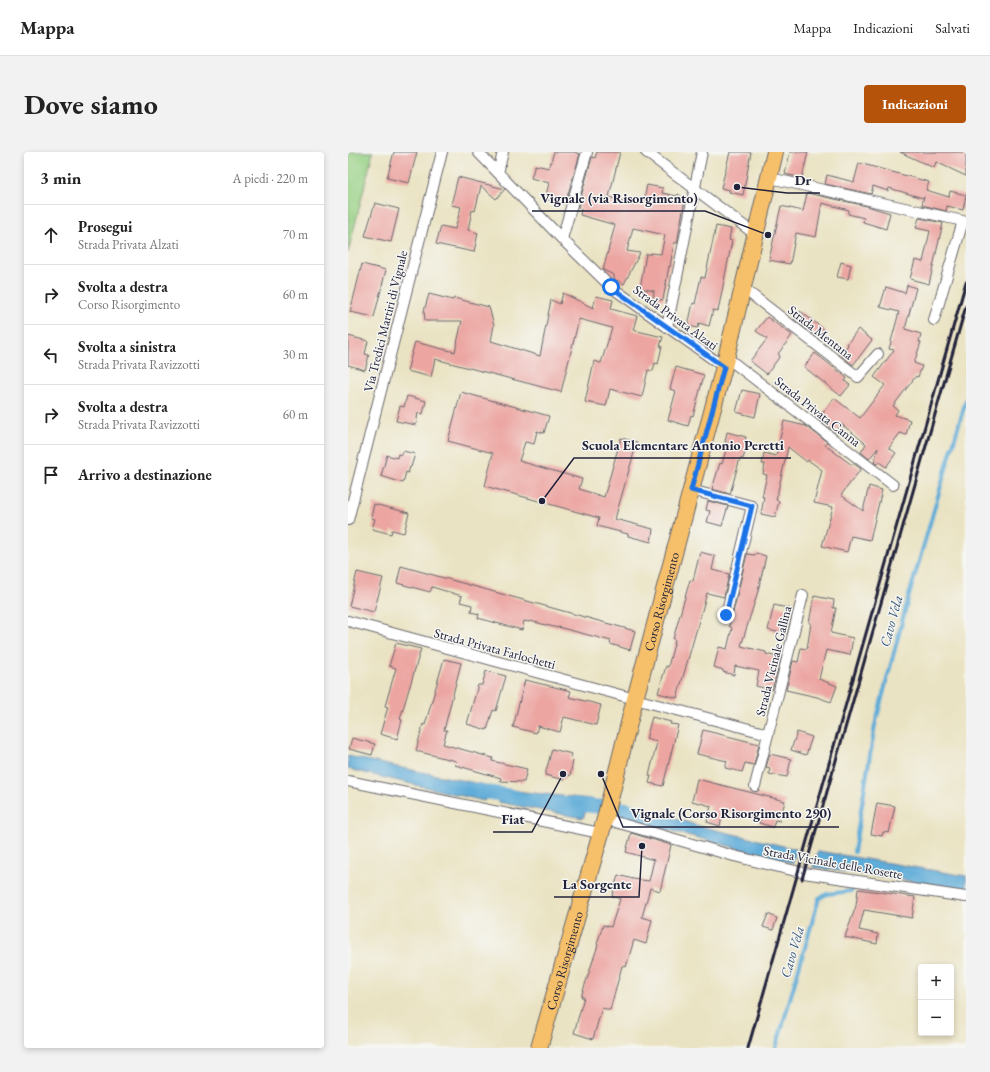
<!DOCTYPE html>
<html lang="it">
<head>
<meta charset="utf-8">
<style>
  :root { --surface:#fff; --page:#f2f2f2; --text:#222; --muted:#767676; --line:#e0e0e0; --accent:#b45309 }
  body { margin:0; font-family:"EB Garamond",serif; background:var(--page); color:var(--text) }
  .controls { position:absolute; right:12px; bottom:12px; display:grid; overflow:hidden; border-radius:4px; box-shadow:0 2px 6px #0003 }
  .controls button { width:36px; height:36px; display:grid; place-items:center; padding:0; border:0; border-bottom:1px solid var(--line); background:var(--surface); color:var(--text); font:20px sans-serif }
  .stop { position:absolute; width:12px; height:12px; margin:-9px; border:3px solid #1a73e8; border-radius:50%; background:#fff }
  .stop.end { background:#1a73e8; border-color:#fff; box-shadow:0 1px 4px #0008 }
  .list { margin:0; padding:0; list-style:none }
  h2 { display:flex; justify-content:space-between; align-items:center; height:52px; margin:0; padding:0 16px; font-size:17px }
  h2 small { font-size:13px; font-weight:400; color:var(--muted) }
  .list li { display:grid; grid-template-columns:26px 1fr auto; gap:12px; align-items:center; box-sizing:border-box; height:60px; padding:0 16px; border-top:1px solid var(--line) }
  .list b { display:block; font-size:15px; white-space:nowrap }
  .list p { margin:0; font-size:13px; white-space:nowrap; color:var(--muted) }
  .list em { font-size:13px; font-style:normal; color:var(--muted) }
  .icon { flex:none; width:22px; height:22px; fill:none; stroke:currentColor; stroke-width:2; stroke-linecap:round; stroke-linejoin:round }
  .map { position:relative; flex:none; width:618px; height:896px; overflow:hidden; border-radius:4px }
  header { display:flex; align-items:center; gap:24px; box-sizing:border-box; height:56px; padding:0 20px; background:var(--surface); border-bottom:1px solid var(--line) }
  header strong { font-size:19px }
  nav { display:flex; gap:22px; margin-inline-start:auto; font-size:14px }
  .intro { display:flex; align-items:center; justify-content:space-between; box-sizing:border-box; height:96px; padding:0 24px }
  h1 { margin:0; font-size:28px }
  .button { padding:10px 18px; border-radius:4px; background:var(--accent); color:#fff; font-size:14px; font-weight:700 }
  main { display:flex; gap:24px; padding:0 24px }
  aside { flex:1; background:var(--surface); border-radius:4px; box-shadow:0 2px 6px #0003 }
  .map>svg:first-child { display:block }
  .green { fill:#96d083; stroke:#5c795f }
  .water { fill:#5eacd8; stroke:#40678a }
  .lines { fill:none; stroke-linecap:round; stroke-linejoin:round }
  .stream { stroke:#5eacd8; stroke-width:4 }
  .canal { stroke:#5eacd8; stroke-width:14 }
  .building { fill:#eca5a1 }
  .minor-casing { stroke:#68666b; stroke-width:12 }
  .primary-casing { stroke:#68666b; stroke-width:18 }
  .minor { stroke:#fff; stroke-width:10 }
  .primary { stroke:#f6c06b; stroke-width:16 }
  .rail { stroke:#22223b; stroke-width:3 }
  .route { stroke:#1a73e8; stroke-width:5 }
  .labels { text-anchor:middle; stroke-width:3; stroke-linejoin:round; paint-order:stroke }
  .street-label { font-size:13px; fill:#22223b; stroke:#f6f6f2 }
  .water-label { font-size:14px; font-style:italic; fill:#3a597a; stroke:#f6f6f2 }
  .leader { fill:none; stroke:#22223b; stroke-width:1.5 }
  .callout-dot { fill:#22223b; stroke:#f6f6f2; stroke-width:1.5 }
  .callout-label { font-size:14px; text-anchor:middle; font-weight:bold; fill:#22223b; stroke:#f6f6f2; stroke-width:3; stroke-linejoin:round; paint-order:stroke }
</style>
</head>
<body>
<header>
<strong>Mappa</strong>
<nav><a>Mappa</a><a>Indicazioni</a><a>Salvati</a></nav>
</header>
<div class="intro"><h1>Dove siamo</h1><a class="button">Indicazioni</a></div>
<main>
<aside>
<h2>3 min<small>A piedi · 220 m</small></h2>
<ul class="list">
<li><svg class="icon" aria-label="ahead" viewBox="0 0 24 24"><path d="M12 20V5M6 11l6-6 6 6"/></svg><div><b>Prosegui</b><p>Strada Privata Alzati</p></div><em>70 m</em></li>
<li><svg class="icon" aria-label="right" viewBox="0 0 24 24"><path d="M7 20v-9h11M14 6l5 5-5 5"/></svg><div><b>Svolta a destra</b><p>Corso Risorgimento</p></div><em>60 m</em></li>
<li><svg class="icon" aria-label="left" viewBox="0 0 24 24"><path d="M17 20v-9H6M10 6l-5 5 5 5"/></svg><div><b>Svolta a sinistra</b><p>Strada Privata Ravizzotti</p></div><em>30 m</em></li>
<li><svg class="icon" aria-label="right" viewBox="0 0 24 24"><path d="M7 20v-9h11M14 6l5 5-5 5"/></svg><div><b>Svolta a destra</b><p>Strada Privata Ravizzotti</p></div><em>60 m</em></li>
<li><svg class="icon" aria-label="arrive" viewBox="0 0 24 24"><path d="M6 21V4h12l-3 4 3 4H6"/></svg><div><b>Arrivo a destinazione</b></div></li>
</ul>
</aside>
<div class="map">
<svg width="618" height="896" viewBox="0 0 618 896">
  <rect width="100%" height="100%" fill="#f6f6f2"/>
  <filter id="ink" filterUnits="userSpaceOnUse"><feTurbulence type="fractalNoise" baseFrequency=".025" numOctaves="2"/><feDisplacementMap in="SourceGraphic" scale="8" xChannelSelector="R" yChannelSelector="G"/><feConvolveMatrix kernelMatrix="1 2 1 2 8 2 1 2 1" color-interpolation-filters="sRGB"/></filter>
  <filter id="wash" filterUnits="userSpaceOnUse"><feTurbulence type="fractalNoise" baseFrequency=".012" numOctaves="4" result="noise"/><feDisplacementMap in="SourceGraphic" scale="16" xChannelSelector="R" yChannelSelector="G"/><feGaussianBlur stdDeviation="0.9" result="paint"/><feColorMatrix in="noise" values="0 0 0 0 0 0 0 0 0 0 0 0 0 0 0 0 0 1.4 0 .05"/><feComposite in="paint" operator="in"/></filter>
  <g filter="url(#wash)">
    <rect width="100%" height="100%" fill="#eae3c3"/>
    <!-- green -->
    <path class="green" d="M0,0H25L0,101Z"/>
    <!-- water -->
    <path class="water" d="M0,604C47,615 94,624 142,634L140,644L136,649L0,617Z
      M152,636L176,640L243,647L235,666L150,650Z
      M275,650L351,674L448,697L445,711L272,665Z
      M470,699L618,724V737L465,715Z"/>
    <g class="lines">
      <!-- stream -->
      <path class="stream" d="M506,700L527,573L560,447L618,248
        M428,896L471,746L479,742L503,739L505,736"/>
      <!-- canal -->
      <path class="canal" d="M121,637L168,645
        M222,652L278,657L293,661"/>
    </g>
    <g id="blocks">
      <!-- building -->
      <path class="building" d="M46,0H69L61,31L39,26Z
        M206,0H226L232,2L217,52L197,47L201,31L183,26L187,13L201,16Z
        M249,0H272L261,45L285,53L287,46L296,48L299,33L315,36L314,41L329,44L330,42L337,47L329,91H326L322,115L321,114L315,148L305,147L306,139L292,136L298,102H303V101L313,102L317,83L285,76L279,99L292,101L276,132L266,127V123L255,118L267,73L232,63L233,57L230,56L244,5L247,6Z
        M382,0H403L395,43L381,40L382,38L373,36Z
        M442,0H460L454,26L437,22Z
        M552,0H618V24L588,10L586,16Z
        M511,11L581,30L578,38L601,45L602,39L618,43L615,58L599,54L598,59L574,53L576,44L575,46L541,36L540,39L525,34L523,42L477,32L479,23L506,30Z
        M110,25L157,37L148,47L133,34L127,59L124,58L120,78L130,81L126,100L88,92L93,74L107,77L113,55L103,53Z
        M459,41L519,54L542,61L538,77L515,70L516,66L500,62L501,58L474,51L468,85L448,81L442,112L421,108L433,54L455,59Z
        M27,51L51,57L43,90L17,84Z
        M571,66L595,71L581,132L562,127L567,108L575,110L582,79L568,76Z
        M368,74L383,77L381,88L384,89L370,159L365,158L361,174L351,171L350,176L340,174L345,151L347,152L353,125L357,126Z
        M493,110L503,113L500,127L489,125Z
        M14,112L38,118L26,165L2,160Z
        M559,133L568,136L557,177L573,182L571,190H573L566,211L574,214L570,225L568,224L545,254L550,258L547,263L562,268L558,283L552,281L541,296L548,301L538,315L531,310L529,312L526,311L530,296L521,307L513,300L518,292L505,281L493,272L487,280L470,267L486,246L512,266L537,233L526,225L546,198L541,197L551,160L532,155L538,135L557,141Z
        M215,141L245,156L248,144L265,148L263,157L289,164L285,178L315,185L312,194H314L310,212L307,211L305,219L300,218L294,245L262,237L258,254L237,250L246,209L253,211L264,176L231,167L213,240L87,207L83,225L59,219L67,190L107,200L114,169H77L76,159L81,142L105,148L106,146L141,155L146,173L143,189L192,204L203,148L212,152Z
        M452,159L478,179L471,187L446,167Z
        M419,165L444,183L430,202L432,204L419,222L402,209L419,187L408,179Z
        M510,177L524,188L505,213L493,203L500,193L499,192Z
        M0,184L20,189L17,202L21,203L17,218L0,213Z
        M467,201L499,226L497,229L502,233L493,244L456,215Z
        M328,215L356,223L345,264L343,263L340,274L320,268L328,239L322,237Z
        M394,238L412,242L407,265L388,260Z
        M113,240L201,264L196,281L189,279L186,292L177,290L171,309L234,327L231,337L256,345L273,286L289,290L267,367L305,377L303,390L280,384V382L249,374L251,366L137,334L145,301L100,289Z
        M59,244L78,249L75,262L70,261L68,273L48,269L52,254L56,255Z
        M436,269L458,274L479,290L477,293L504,313L505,311L513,317L493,343L515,359L521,334L534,338L522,388L503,384L499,400L474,394L485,355L466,351L474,318L460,308L459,310L440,295L428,348L431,349L427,365L413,362L416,345H414L419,323L415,322L417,312H414L416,301L428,304Z
        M379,280L398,285L397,290H400L395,307L392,306L382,342L364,337L372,311L374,312L380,291L377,290Z
        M55,299L67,302L63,315H62L60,321L58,320L55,331L33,324L39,303L49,306L50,302L54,303Z
        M360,349L380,354L374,374L359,370L362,359L358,358Z
        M26,352L61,361L56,381L44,378L43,382L24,377L27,367L23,366Z
        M352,400L367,404L364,418L381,422L376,445L359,441L329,546L310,541L318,514L320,515L327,488L325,487L342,428L345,429Z
        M408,401L418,404L410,439L393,494L418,500V502L433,506L424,538L408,534L411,519L387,514L386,523L375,520V518L366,515L371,495L379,497L384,476L381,474L384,465L399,402L407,403Z
        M53,414L287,479L282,498L262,492L263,489L210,475V476L182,469L181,470L176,469L174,478L130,466L131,462L123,460L124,453L112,450L114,444L84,435L82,440L49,431Z
        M9,420L35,426L26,460L1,454Z
        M466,444L486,448L485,456H488L483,481L505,486L502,503L478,498L471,527L489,534L483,550L469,545L438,538L445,509L450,510L453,496L459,497L463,471H461Z
        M426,453L444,457L438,482L420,478Z
        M48,491L73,497L52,567L54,568L49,587L32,582L40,555L37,554L48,516L41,514Z
        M96,507L113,511L96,578H99L95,592L145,606L144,609L179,617L176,630L152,629L153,626L107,613L108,609L68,599L75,572L77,573Z
        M138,519L158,524L148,559L145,558L139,578L119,572L130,533H134Z
        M177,528L223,539L221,545L253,553L248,573L216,565L212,580L190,574L188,581L165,575Z
        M304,565L323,570L322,572L330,573L315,634L301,631L303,624H301L309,590L298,587Z
        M355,578L411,592L406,613L397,611L394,620L377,616L379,609L349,602Z
        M449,580L464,585L458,603L443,598Z
        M4,586L27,592L24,603L1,597Z
        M204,597L224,602L222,608L225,609L222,624L218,622L216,628L197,623Z
        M422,602L443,607L439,625L421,622L422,616L418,615Z
        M349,627L437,649L432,669L427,668L425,675L411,671L412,667L376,658L372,674L359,670L363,654L344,649Z
        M529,651L547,654L541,681L535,680L534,684L523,682Z
        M283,681L323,693L312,739L302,736L294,765L304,768L298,792L286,788L278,815L274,814L262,858L254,856L245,887L226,881L236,845H233L250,793L249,792L255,773L263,775L272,747L264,744L270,723L285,727L301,729L306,708L278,700Z
        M510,737L567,745L564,766L516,758L511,778L530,782L529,792L497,785L508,754Z
        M420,762L429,766L425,778L415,775Z"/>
    </g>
  </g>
  <g filter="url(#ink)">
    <use href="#blocks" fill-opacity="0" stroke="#68666b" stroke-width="1"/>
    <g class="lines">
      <!-- minor casing -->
      <g class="minor-casing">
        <path id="minor" d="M130,0L214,87L263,135L376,215
          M298,0L408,83
          M150,21L155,0
          M422,26L615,69L586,168
          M214,87L239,0
          M395,136L510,225L530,202
          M319,175L354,0
          M378,205L545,333
          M343,338L404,354L378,463
          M0,368L94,0
          M0,469L287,547L420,582
          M0,629L252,681
          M407,634L455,443
          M257,667L386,704L456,721L618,745"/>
      </g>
      <!-- primary casing -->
      <g class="primary-casing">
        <g id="primary">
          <path id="s1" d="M191,896L257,667L287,547L376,215L427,0"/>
        </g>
      </g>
      <!-- minor -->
      <use href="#minor" class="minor"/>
      <!-- primary -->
      <use href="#primary" class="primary"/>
      <!-- rail -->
      <path class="rail" d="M454,727L618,154
        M400,896L618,130"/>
    </g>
  </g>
  <g class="lines" filter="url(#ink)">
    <!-- route -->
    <path class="route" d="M263,135L376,215L343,338L404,354L378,463"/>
  </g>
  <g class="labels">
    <!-- street labels -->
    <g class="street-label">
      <text transform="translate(328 165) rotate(36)" y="5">Strada Privata Alzati</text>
      <text transform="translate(37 169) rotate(-76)" y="5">Via Tredici Martiri di Vignale</text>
      <text transform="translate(473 180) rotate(38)" y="5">Strada Mentana</text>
      <text transform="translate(470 259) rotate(38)" y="5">Strada Privata Canna</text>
      <text dy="5" stroke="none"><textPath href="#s1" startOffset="463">Corso Risorgimento</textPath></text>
      <text transform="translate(147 496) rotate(15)" y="5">Strada Privata Farlochetti</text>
      <text transform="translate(425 509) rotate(-76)" y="5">Strada Vicinale Gallina</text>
      <text transform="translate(485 710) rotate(10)" y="5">Strada Vicinale delle Rosette</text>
      <text dy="5" stroke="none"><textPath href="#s1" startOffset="91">Corso Risorgimento</textPath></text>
    </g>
    <!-- water labels -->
    <g class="water-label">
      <text transform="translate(543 469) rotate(-75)" y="5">Cavo Vela</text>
      <text transform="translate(444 800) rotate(-74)" y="5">Cavo Vela</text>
    </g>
  </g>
  <!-- callouts -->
  <path class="leader" d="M389 35L439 41H472M420 83L357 59H184M194 349L226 306H443M253 622L275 675H491M215 622L184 680H145M294 694L291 745H206"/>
  <g class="callout-dot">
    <circle cx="389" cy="35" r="4"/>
    <circle cx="420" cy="83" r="4"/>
    <circle cx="194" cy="349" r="4"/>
    <circle cx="253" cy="622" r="4"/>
    <circle cx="215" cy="622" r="4"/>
    <circle cx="294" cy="694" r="4"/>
  </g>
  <g class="callout-label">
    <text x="455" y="33">Dr</text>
    <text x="271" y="51">Vignale (via Risorgimento)</text>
    <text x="335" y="298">Scuola Elementare Antonio Peretti</text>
    <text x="383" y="666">Vignale (Corso Risorgimento 290)</text>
    <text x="165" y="672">Fiat</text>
    <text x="249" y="737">La Sorgente</text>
  </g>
</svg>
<div class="controls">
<button>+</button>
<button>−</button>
</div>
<div class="stop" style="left:263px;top:135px"></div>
<div class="stop end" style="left:378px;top:463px"></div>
</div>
</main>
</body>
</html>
